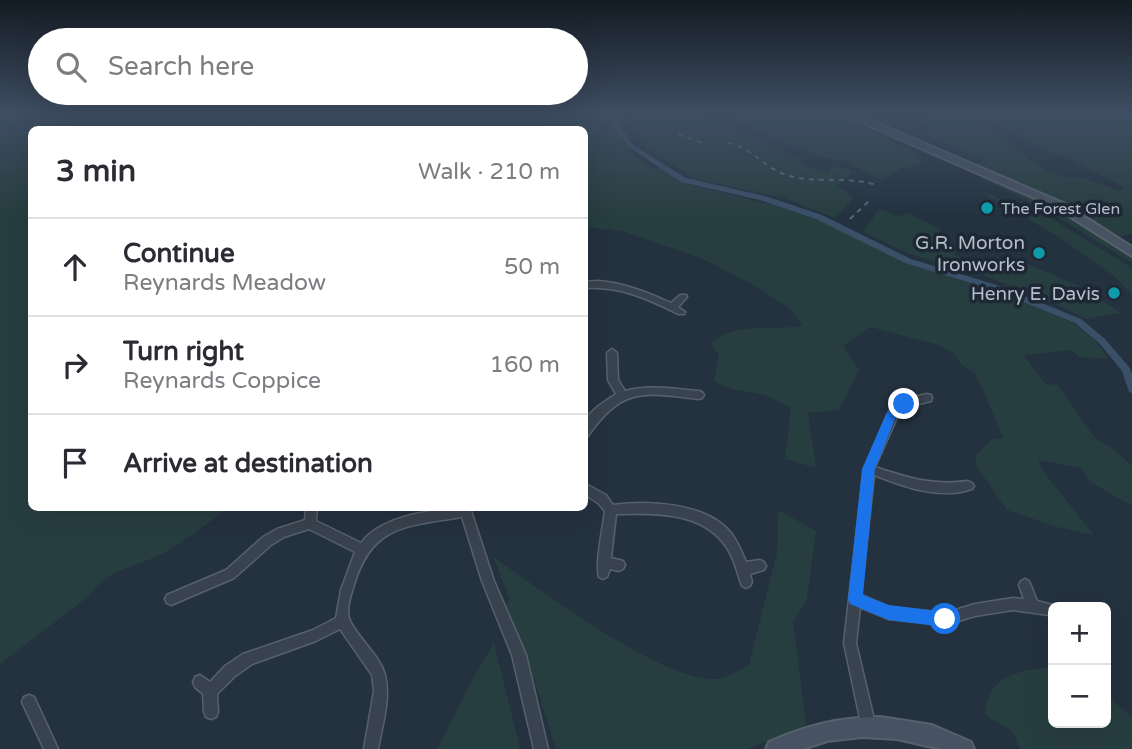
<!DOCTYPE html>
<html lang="en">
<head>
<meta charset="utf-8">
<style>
  :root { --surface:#fff; --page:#f2f2f3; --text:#2b2b33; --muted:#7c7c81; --line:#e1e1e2 }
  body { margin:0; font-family:"Varela Round",sans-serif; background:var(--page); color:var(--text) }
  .controls { position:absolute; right:21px; bottom:21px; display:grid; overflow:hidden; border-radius:10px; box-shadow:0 7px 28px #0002 }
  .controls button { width:63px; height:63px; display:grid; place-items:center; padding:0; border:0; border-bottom:2px solid var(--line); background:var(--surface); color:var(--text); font:35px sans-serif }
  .stop { position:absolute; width:21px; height:21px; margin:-16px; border:5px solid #1a73e8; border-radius:50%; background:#fff }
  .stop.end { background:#1a73e8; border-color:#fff; box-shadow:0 2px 7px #0008 }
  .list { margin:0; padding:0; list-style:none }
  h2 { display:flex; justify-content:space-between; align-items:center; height:91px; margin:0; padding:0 28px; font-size:30px }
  h2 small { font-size:23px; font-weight:400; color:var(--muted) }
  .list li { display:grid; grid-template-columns:46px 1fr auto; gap:21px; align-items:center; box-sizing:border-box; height:98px; padding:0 28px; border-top:2px solid var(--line) }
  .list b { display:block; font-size:26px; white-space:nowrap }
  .list p { margin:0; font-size:23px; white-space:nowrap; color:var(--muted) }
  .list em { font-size:23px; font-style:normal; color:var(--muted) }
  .icon { flex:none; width:38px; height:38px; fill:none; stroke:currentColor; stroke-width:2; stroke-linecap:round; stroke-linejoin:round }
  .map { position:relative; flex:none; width:1132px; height:749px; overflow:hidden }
  .search { position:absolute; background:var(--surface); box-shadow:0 7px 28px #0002; left:28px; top:28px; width:560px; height:77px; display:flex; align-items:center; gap:18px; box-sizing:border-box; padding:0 24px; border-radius:38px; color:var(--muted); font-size:26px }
  .panel { position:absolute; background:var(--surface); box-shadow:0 7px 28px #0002; left:28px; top:126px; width:560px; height:385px; border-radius:10px }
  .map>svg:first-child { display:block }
  .green { fill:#273e40; fill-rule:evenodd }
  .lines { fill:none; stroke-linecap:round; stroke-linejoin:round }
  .canal { fill:#3a4f68; fill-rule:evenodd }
  .street-casing { stroke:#57616d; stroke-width:3 }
  .secondary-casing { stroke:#57616d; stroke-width:4 }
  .street { fill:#39434f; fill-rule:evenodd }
  .secondary { fill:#475262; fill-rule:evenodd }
  .rail { stroke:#5b6776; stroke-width:2; stroke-dasharray:5 5; stroke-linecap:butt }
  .route { fill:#1a73e8 }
  .culture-dot { fill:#0f9aa8; stroke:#1d2834; stroke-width:2.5 }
  .labels { text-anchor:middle; stroke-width:7; stroke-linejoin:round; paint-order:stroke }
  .far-poi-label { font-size:16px; fill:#b5beca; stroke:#1d2834; text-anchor:start }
  .poi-label { font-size:19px; fill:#b5beca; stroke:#1d2834; text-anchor:end }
</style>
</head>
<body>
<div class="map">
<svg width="1132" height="749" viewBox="0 0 1132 749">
  <rect width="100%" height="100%" fill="#24313f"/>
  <!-- green -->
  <path class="green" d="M0,112H604C621,136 626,150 651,169L660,167L691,185L785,208L816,218L916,265L951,273L998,289L1073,323L1094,339L1109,359L1079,357L1072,350L1023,355L1046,384L1058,385L1094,437L1115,450L1132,466V506L1090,482L1081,468L1038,460L1046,475L1094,535L1057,527L1007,510L977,467L975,456L992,439L1004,438L975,373L962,365L952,352L939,345L870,327L843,346L859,370L839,410L808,413L816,468L785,459L791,407C783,406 779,401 772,398C752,389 731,394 714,380L719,355L711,343C737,321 772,331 803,326L790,309L752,284L703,259L623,231L585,227L584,130H32V508H229C207,523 184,542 160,555C135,567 107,569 90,595L0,664Z
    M623,112H697L731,125L802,160L801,164L828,173L832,166L849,169L853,172L836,186L849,193L853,199L835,218L784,198L695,179L647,149Z
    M731,112H834L922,156L918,159L924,163L901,169L882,180L852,166L849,161C819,161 753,133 731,112Z
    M919,112H1132V233L1114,238L1066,206L971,165L983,161L924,134L923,131L927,132L929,129ZM991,120L1055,155H1062L1124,187L1119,191L1082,177H1064L1045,170L988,128Z
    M987,177L1051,205L1132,258V263L1039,206L979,178Z
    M982,193L990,194L1027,212L1051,218L1132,268V295L1114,276L1059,237Z
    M879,209L898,216L908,213L940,229L939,235L952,246L950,250L955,252L954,255L986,268L990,262L999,261L1013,266L1016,259L1084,288L1121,313L1086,319L1058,305L985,276L907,253L863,232Z
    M778,510L816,531L807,599L793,622L806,725L748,749H556L525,651L507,607L509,598L494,558C544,591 657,679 715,679C725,680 740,670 749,665L777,553Z
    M494,643L520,749H437L476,673Z
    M1048,667L1053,668V723H1106V695L1132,717V749H1020L1012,731L985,715C988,676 1014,672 1048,667Z"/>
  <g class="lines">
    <!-- canal -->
    <path class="canal" d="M613,112H619L618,124L633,145L686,178L765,196L822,215L911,259L1000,286L1081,319L1105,339L1129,367L1132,374V393L1129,392L1122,371L1099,343L1075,323L994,290L905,263L816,219L760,200L681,182L629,147L612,124Z"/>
    <!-- street casing -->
    <g class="street-casing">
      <path id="street" d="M598,281C624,283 647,292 671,303L680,295H686L687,297L678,307L685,312L684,314H678C647,298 619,286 584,288V282Z
        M612,349L617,353L618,380L625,391C649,384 675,389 699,391L702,392L704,395L702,398L699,399C643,393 623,386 588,436L584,437C584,433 583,428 584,424C588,411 606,401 616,394L608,380L607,353Z
        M927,394L931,395L932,398L931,401L919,404L899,413L875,467C908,478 933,486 968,481L972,483L974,486L972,489C939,500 905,487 874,475L861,595L889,607L945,613L975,604L1013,598L1024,599L1019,585L1021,581L1025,579L1029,581L1037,601L1053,605L1055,607H1053V613L1049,615L1013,610L975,616L945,625L889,619L860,607L856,643L876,728L874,733L869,735L864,733L862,728L844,643L864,469L891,407L913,397Z
        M584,483L606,495L613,505C649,500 707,503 731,533C738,542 742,553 746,562L760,560L764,562L766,566L764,570L750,574L752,582L750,586L746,588L742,586C738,576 736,565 731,555C711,514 664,513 624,514H616L611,558L623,561L625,565L623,569L619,571L610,569L607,577L603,579L599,577C595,563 603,528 605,511L598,503L584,494Z
        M306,508H317L316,521L361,543C382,515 437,508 470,508L494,581L526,655L548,749H534L512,655L482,581L462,517C408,526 372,524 354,585C351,595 345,611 350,621C359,639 380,656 385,675C391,699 382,725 378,749H364L374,691L372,675L340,629L316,641L252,664L235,676L217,694L218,712L216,717L211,719L206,717L204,712L203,694L195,687L193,682L195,677L200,675L210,682L225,666L243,654L313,630L336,618L341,590L355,552L309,529L284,537L271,545L234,578L171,605L167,603L165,599L167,595L226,570L263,537L277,529L305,520Z
        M29,695L34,697L58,749H44L22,702L24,697Z"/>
    </g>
    <!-- secondary casing -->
    <g class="secondary-casing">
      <path id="secondary" d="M838,112H851L1063,203L1132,247V256L1055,207Z
        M880,717L932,725L971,742L974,749H941L897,739L862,737L827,741L803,749H766L769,742C806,726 839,717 880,717Z"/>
    </g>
    <!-- street -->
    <use href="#street" class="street"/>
    <!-- secondary -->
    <use href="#secondary" class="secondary"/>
    <!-- rail -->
    <path class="rail" d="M678,134L703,143
      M728,143C750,146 763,167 784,174C814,185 846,175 876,185
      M850,219L870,200"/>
  </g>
  <!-- sky -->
  <linearGradient id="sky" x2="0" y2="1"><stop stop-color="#141b23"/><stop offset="0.52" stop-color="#3f4e63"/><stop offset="1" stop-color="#3f4e63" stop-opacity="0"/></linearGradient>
  <rect width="1132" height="217" fill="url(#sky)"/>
  <!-- route -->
  <path class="route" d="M904,400L910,404L895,419L875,469L863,595L889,605L945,612L950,614L952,619L950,625L945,627L889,620L850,604L848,599L862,469L886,414L891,406Z"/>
  <!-- markers -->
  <g class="culture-dot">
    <circle cx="987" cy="208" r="7"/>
    <circle cx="1039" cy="253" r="7"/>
    <circle cx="1114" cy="293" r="7"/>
  </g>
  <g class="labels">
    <!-- far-poi labels -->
    <g class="far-poi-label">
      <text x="1001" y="214">The Forest Glen</text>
    </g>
    <!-- poi labels -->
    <g class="poi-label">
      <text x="1025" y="249">G.R. Morton<tspan x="1025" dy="22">Ironworks</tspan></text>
      <text x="1100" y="300">Henry E. Davis</text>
    </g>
  </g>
</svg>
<div class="controls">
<button>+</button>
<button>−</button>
</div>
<div class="stop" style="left:945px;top:619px"></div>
<div class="stop end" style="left:904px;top:404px"></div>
<div class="search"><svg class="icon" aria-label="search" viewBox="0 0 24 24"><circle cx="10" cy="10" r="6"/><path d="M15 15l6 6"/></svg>Search here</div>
<section class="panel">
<h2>3 min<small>Walk · 210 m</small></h2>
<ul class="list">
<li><svg class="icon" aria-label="ahead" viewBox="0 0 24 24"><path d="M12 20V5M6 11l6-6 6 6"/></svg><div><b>Continue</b><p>Reynards Meadow</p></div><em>50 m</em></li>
<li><svg class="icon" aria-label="right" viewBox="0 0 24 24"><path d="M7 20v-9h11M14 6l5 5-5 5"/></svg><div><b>Turn right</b><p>Reynards Coppice</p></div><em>160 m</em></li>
<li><svg class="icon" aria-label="arrive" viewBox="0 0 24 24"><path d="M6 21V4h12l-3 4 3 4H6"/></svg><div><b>Arrive at destination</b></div></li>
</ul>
</section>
</div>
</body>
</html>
